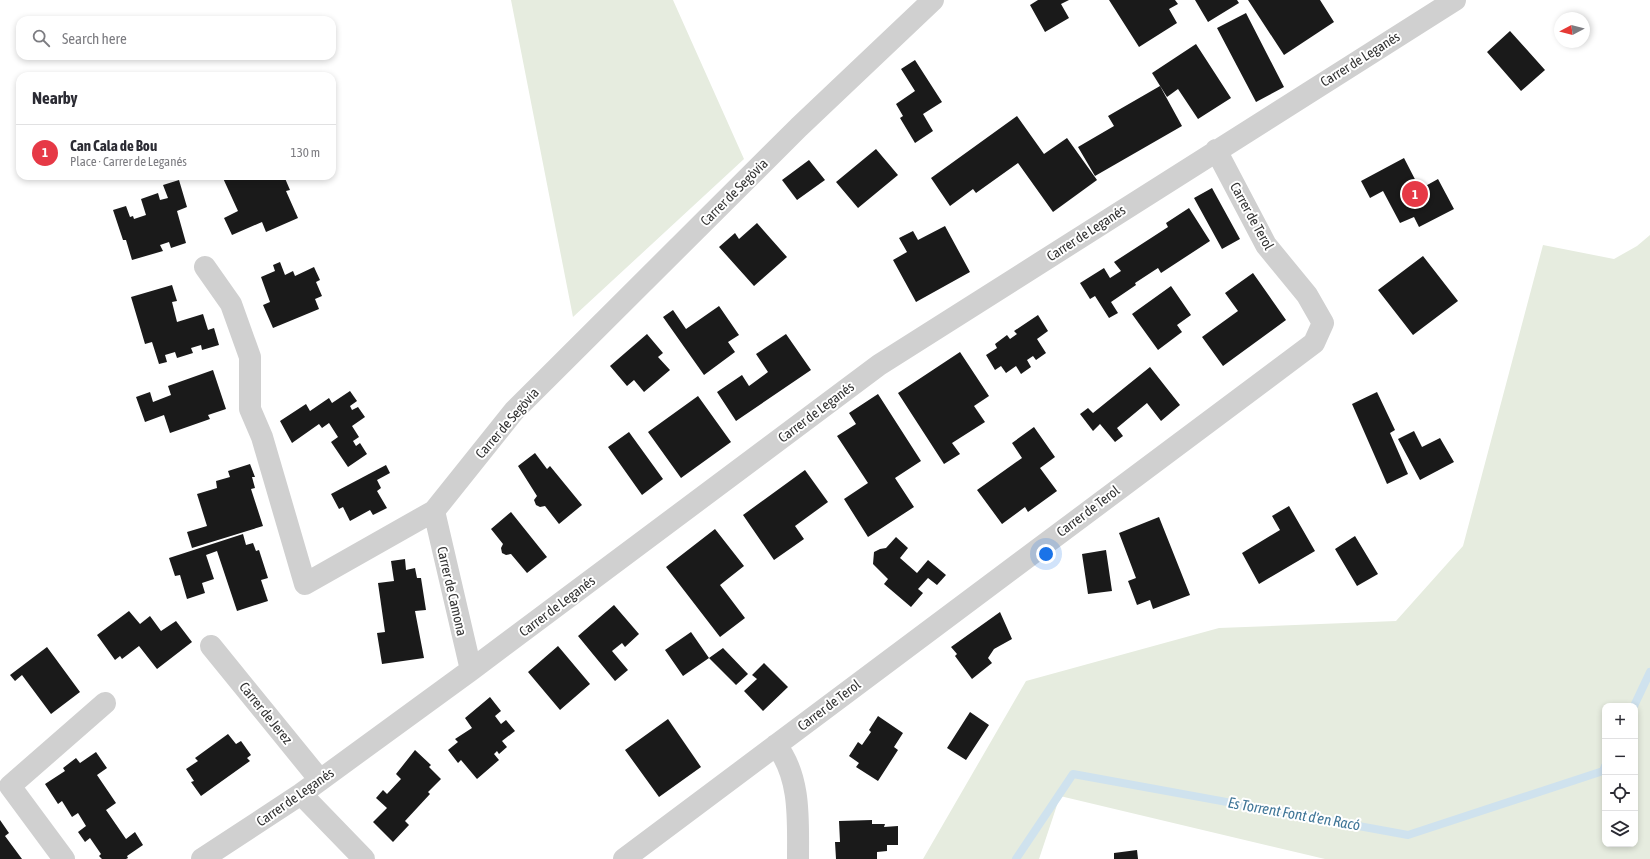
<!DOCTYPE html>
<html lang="en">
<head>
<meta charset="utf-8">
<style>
  :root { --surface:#fff; --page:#f7f7f7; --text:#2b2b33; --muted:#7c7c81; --line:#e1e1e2; --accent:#e63946 }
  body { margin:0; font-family:"Asap Condensed",sans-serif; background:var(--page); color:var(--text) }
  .controls { position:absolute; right:12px; bottom:12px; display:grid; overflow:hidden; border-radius:8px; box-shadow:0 2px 6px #0003 }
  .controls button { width:36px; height:36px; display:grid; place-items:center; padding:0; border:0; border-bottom:1px solid var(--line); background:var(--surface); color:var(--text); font:20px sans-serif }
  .compass { position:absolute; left:1554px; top:12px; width:36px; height:36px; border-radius:50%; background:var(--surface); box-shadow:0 2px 6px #0003; rotate:263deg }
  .you { position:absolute; left:1046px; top:554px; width:14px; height:14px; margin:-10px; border:3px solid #fff; border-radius:50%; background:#1a73e8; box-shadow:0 0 0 6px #1a73e833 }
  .badge { display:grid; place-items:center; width:26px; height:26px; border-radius:50%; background:var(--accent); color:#fff; font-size:13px; font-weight:700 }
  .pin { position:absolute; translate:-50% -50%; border:2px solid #fff; box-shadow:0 1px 4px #0006 }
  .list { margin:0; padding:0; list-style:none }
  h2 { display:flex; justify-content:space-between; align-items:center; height:52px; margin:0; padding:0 16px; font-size:17px }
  h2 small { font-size:13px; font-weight:400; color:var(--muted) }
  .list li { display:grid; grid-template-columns:26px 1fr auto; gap:12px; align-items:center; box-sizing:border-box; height:56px; padding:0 16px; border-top:1px solid var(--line) }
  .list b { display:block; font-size:15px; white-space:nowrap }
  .list p { margin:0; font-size:13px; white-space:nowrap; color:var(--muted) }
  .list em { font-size:13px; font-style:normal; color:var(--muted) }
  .icon { flex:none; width:22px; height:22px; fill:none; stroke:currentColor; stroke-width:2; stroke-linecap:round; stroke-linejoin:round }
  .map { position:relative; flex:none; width:1650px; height:859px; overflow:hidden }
  .search { position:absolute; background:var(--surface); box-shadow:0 2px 6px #0003; left:16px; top:16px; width:320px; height:44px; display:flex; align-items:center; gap:10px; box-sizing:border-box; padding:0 14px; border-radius:12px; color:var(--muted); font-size:15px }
  .panel { position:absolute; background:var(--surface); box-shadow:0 2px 6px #0003; left:16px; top:72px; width:320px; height:108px; border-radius:12px }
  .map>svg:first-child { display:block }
  .green { fill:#e6ecdf; fill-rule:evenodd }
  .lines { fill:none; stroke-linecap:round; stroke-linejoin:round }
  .stream { stroke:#cfe2ee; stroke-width:8 }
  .building { fill:#1a1a1a }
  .minor { stroke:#d0d0d0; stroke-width:22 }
  .labels { text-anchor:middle; stroke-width:4; stroke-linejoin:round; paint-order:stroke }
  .street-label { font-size:14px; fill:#333; stroke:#fff }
  .water-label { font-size:15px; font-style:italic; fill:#3f7597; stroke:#fff }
</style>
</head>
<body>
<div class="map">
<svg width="1650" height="859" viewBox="0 0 1650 859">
  <rect width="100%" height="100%" fill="#fff"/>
  <!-- green -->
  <path class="green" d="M511,0H673L744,159L573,317Z
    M1650,235V859H1325L1060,796L1039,859H923L1026,681L1219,628L1396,621L1463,546L1543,245L1614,259L1637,246ZM1605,706H1635V844H1605Z"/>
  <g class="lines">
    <!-- stream -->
    <path class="stream" d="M1634,706L1650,672
      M1016,859L1073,774L1408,835L1603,771L1605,766"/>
  </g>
  <!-- building -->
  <path class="building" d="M1038,0H1069L1061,4L1069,18L1045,32L1030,5Z
    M1109,0H1175L1178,4L1169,9L1177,23L1139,47Z
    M1195,0H1237L1239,3L1208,22Z
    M1248,0H1320L1334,22L1284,55Z
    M1246,13L1284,87L1256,102L1217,28Z
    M1510,31L1545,70L1521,91L1487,52Z
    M1196,44L1231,98L1198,119L1178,89L1167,97L1152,73Z
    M915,60L942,102L923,114L933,131L915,143L900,118L903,116L896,104L915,91L901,69Z
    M1160,86L1182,126L1095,176L1078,147L1114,126L1108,116Z
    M1017,116L1044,154L1067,138L1097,180L1053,212L1018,163L976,193L973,189L950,206L931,178Z
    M876,149L898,175L858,208L836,182Z
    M1404,158L1420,189L1438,179L1454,209L1419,227L1414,217L1400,223L1383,191L1370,198L1361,181Z
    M809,160L825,180L797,200L782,180Z
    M222,176H284L290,190L286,191L298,218L266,232L262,222L232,235L224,218L238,211Z
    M179,180L187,207L177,211L186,243L171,248L169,242L160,245L163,251L132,260L126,240H123L113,210L126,206L130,217L133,216L134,219L146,215L141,199L158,193L160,200L168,198L163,185Z
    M1212,188L1240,239L1222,249L1194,198Z
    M1189,208L1210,241L1161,273L1158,268L1135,283L1136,285L1111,302L1118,313L1109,318L1095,296L1090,299L1080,283L1104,268L1110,278L1121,271L1114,262L1168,227L1166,223Z
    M757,223L787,257L754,286L719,247L735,233L739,239Z
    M945,226L970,272L916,302L893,260L907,252L899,238L913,231L918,240Z
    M1423,256L1458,301L1413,335L1378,290Z
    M280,262L285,275L293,271L295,276L314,267L320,280L316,282L322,296L315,299L319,309L273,328L263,305L270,302L261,277L275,271L273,265Z
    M1253,273L1286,320L1223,366L1202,337L1238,311L1225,293Z
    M172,285L177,301L172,302L177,322L203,314L208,330L214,328L219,345L202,350L201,345L191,348L193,353L177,358L175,352L165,355L167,362L159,364L152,342L145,344L131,297Z
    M1171,286L1191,315L1177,325L1182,332L1158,350L1132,314Z
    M719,306L739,335L728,342L735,352L704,375L663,317L673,310L686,329Z
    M1038,315L1048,331L1037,339L1046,353L1036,360L1033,356L1027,360L1031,367L1021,374L1016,366L1006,373L1001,366L995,370L986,355L997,348L995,344L1007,335L1010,339L1017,334L1014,331Z
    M647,334L663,353L658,357L670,370L644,392L634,380L627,386L610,366Z
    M786,334L811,370L736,421L717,392L742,375L749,386L768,372L756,354Z
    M960,352L989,396L974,406L985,422L952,443L960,454L944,464L898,393Z
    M1150,367L1180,405L1161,421L1147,403L1117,428L1123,436L1115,442L1100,424L1093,431L1080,414L1088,408L1093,413Z
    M213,370L226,409L208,415L210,419L170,433L164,415L145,422L136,397L150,392L153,402L171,395L168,386Z
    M350,391L357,401L350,406L352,410L358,407L365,417L352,426L359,437L353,441L356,446L360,443L367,454L348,467L331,442L338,437L329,423L322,428L319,424L292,443L280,421L306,404L310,411L329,398L332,403Z
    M1377,392L1395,430L1390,433L1408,474L1387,484L1352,404Z
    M878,394L921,461L895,478L914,507L868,537L844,499L868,483L837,436L856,424L849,413Z
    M698,396L731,442L681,478L648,432Z
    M1034,427L1055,457L1040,468L1057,491L1028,512L1025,507L1002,524L977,490L1022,458L1012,443Z
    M1414,431L1422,447L1440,438L1454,462L1420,480L1398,439Z
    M629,432L663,479L642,495L608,447Z
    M535,453L547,469L550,466L582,505L559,524L545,506L540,507L536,505L534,500L537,496L518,466Z
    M250,464L255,477H252L255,488L251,489L263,526L192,548L187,532L207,526L197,494L217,488L216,481L230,477L228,471Z
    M386,465L390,473L377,480L381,488L377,491L387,508L373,515L370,510L350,521L343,507L339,509L331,494Z
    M805,470L828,502L795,526L804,539L774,560L743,515Z
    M1289,506L1315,551L1259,584L1242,553L1280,530L1272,516Z
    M511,512L547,557L527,573L511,554L506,555L502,553L501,548L503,544L491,529Z
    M1159,517L1190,595L1153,609L1150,600L1137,605L1128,581L1136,578L1119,533Z
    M715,529L744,566L720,585L745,618L720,637L666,567Z
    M243,534L246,545L253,543L256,551L259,550L268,578L261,580L268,601L237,611L217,551L206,555L214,579L202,583L205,593L187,599L180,575L175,576L169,558Z
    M1355,536L1378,574L1357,586L1335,549Z
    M896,537L908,548L900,558L917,573L928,560L946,575L937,585L928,578L918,589L923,593L911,607L884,584L888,579L873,564L874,552L880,549L886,548Z
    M1106,550L1112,591L1088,594L1082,554Z
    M405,559L406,570L415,568L417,578H421L426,610L415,611L424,658L382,664L377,633L385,632L378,583L394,581L391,561Z
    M614,605L639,634L625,647L622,643L612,651L628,670L615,681L578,636Z
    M129,611L140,624L150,616L161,631L176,621L192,642L157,669L139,646L122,659L120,656L115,660L97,635Z
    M1000,612L1012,639L994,649L988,658L992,663L972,679L955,656L957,654L951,647Z
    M691,632L709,658L723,648L748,674L736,685L709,658L683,676L665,650Z
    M558,646L590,684L560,710L528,672Z
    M47,647L80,692L51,714L22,675L15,681L10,675Z
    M764,663L788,687L763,711L744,691L757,679L752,675Z
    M490,697L501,711L495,716L501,724L506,720L515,731L502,741L507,747L499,754L497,751L494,754L499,760L477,779L461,760L458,763L448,750L458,742L455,739L472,728L465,718Z
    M970,712L989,725L966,760L947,748Z
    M878,716L903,733L894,747L898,750L878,781L856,767L859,763L849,756L858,742L862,745L871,732L869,730Z
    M668,719L701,767L659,797L625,750Z
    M228,734L236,744L241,741L251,755L247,758L250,761L201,796L191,782L194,781L186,769L198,761L195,758Z
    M415,750L431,765L429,767L441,779L428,792L430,794L405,821L409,825L393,842L373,822L387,808L376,798L383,790L387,794L401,779L396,774Z
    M96,752L107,768L97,775L116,803L106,810L126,839L135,832L143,845L127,856L128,858L126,859H102L99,856L101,854L90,838L85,842L78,832L86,826L78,813L72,817L62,801L58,804L45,784L65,771L63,768L76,758L80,763Z
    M0,820L9,833L5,836L22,859H0Z
    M872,820V824H885L884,827L898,826V845H887V851L877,852V859H836L835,842H840L839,821Z
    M1137,850L1138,859H1114V853Z"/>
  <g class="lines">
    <!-- minor -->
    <path class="minor" d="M205,267L231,304L250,357V409L262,437L305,584L434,511L514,411L799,127L933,0
      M434,511L471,670
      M211,646L320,780
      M776,745C801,777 798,820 798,859
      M301,794L364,859
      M64,859L10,786L105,703
      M202,859L301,794L471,670L879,365L1455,0
      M624,859L1314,343L1323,323L1307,295L1266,245L1216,150"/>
  </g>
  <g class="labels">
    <!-- street labels -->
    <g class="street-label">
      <text transform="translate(1360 59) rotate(-32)" y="5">Carrer de Leganés</text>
      <text transform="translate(734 192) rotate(-45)" y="5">Carrer de Segòvia</text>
      <text transform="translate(1252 216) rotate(61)" y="5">Carrer de Terol</text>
      <text transform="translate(1086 233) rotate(-33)" y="5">Carrer de Leganés</text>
      <text transform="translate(816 412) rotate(-37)" y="5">Carrer de Leganés</text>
      <text transform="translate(507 423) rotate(-49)" y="5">Carrer de Segòvia</text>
      <text transform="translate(1088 511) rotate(-37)" y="5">Carrer de Terol</text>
      <text transform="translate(452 591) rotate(77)" y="5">Carrer de Camona</text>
      <text transform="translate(557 606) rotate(-37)" y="5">Carrer de Leganés</text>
      <text transform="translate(829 705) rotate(-37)" y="5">Carrer de Terol</text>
      <text transform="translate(266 713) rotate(51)" y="5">Carrer de Jerez</text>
      <text transform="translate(295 797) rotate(-35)" y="5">Carrer de Leganés</text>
    </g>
    <!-- water labels -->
    <g class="water-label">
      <text transform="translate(1294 814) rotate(10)" y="5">Es Torrent Font d'en Racó</text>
    </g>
  </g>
</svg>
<div class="controls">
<button>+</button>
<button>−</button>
<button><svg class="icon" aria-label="locate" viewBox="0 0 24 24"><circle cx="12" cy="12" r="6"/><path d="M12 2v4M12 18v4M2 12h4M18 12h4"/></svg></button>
<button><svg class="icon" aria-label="layers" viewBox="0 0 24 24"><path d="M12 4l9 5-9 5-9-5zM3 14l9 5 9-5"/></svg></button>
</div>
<svg class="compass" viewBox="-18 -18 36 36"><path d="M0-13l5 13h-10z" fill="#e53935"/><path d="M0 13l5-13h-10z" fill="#7c7c81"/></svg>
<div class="you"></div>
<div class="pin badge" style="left:1415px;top:194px">1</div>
<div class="search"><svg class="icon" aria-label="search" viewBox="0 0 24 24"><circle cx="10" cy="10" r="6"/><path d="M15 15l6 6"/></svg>Search here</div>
<section class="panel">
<h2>Nearby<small></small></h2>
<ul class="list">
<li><span class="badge">1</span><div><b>Can Cala de Bou</b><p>Place · Carrer de Leganés</p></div><em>130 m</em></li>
</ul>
</section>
</div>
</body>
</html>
